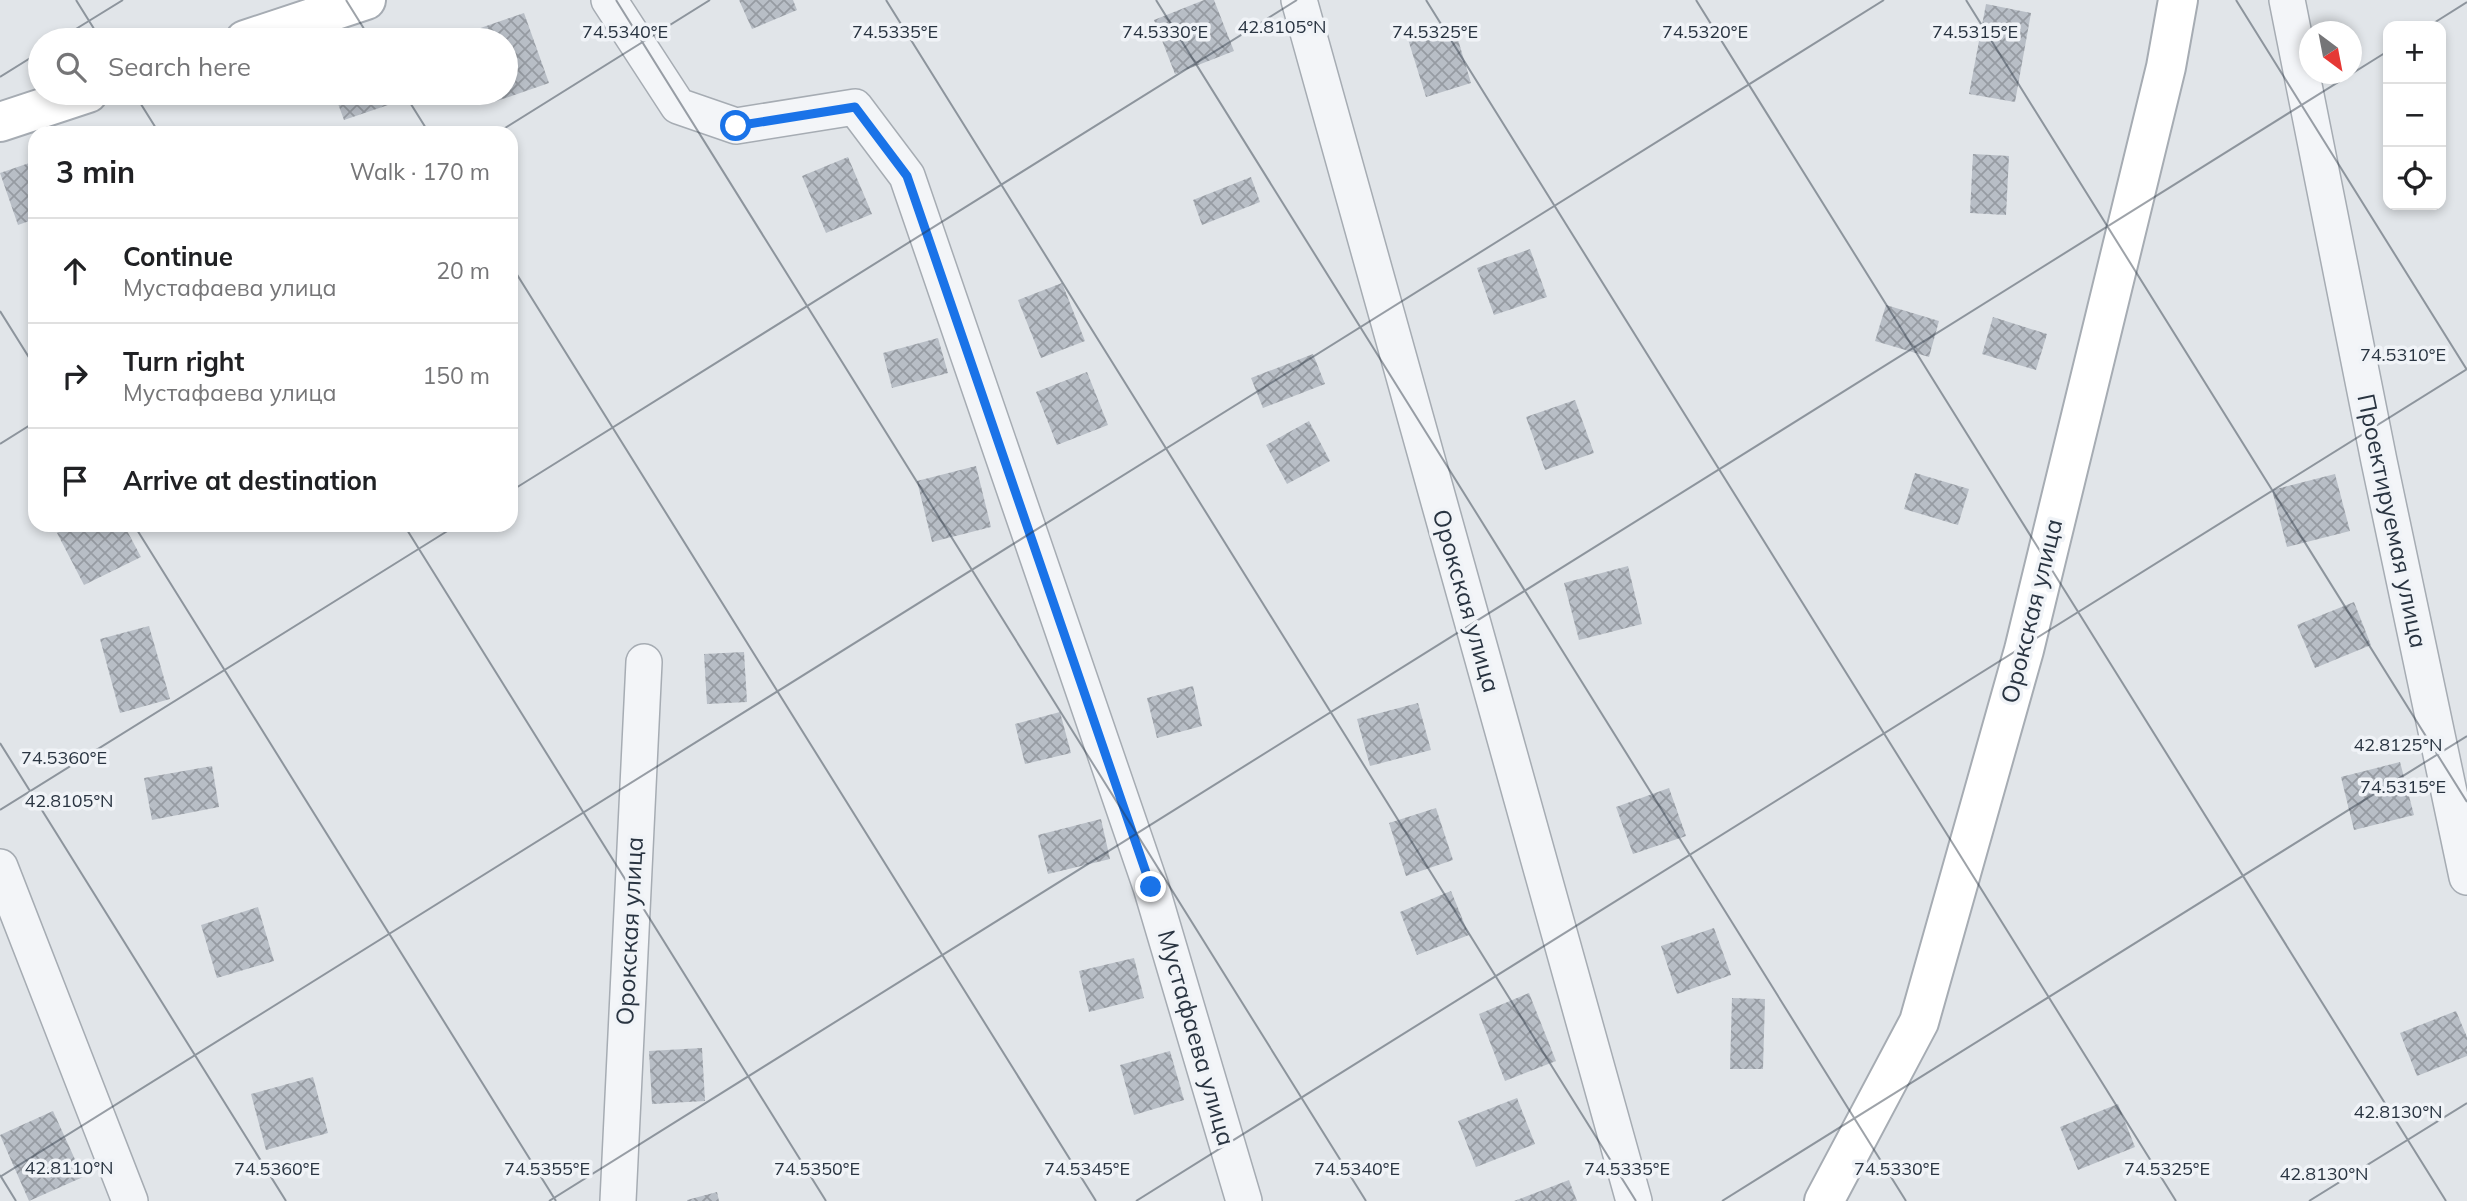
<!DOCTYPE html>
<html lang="en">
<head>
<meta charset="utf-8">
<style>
  :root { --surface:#fff; --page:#f2f2f2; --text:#202124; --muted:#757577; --line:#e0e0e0 }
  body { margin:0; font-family:Mulish,sans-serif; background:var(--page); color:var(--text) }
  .controls { position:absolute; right:21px; top:21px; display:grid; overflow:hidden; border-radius:14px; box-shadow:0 4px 10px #0003 }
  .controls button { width:63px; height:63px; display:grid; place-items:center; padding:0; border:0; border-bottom:2px solid var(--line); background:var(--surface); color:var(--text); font:35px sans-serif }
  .compass { position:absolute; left:2299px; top:21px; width:63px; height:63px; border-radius:50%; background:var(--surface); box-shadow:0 4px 10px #0003; rotate:148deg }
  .stop { position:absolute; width:21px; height:21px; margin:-16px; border:5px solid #1a73e8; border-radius:50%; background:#fff }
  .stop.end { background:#1a73e8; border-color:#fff; box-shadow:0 2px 7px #0008 }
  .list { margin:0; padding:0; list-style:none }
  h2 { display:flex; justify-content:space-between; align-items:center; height:91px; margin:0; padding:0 28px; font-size:30px }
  h2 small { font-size:23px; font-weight:400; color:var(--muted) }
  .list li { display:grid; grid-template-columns:46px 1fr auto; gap:21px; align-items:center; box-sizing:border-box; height:105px; padding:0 28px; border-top:2px solid var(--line) }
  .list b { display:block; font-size:26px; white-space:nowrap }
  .list p { margin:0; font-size:23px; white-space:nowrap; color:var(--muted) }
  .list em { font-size:23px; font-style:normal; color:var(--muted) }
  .icon { flex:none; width:38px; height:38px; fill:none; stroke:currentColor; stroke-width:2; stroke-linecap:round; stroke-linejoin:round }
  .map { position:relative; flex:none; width:2467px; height:1201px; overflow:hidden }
  .search { position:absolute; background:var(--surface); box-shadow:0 4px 10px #0003; left:28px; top:28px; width:490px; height:77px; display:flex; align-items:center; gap:18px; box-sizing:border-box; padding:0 24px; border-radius:38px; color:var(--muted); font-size:26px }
  .panel { position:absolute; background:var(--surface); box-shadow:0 4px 10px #0003; left:28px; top:126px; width:490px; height:406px; border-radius:21px }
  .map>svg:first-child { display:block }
  .building { fill:url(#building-cross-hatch) }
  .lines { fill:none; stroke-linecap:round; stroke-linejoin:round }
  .street-casing { stroke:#a6acb3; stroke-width:38 }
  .secondary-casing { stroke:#a6acb3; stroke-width:42 }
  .street { stroke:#f3f5f8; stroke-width:35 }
  .secondary { stroke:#fff; stroke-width:38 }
  .route { stroke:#1a73e8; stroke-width:9 }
  .ticks { fill:none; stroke:#293441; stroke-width:2; stroke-opacity:0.45 }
  .labels { text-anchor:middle; stroke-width:7; stroke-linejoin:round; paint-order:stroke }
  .street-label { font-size:24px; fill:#293441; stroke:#f0f3f7 }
  .ticks-label { font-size:18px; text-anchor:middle; fill:#293441; stroke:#f0f3f7; stroke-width:7; stroke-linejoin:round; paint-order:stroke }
</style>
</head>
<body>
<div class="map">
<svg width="2467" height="1201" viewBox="0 0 2467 1201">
  <defs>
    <pattern id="building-cross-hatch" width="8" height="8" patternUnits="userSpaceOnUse" patternTransform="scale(1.75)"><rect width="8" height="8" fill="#b8bec6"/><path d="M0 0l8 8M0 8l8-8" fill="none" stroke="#969ba2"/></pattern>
  </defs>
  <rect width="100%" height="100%" fill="#e1e5e9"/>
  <!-- building -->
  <path class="building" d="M739,0H793L797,10L752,29Z
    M1204,0H1214L1234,51L1175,74L1154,20Z
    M1986,4L2031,13L2015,102L1969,94Z
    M524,13L549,83L491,103L488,93H506V40H469L466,33Z
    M1453,23L1471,83L1426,97L1407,36Z
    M334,93H390L394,103L344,120Z
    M1973,154L2009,156L2006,215L1970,213Z
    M848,157L872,214L826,233L802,176Z
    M35,161V219L18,225L0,173Z
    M1251,177L1260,202L1202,225L1193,200Z
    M1530,249L1547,297L1494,315L1477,268Z
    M1062,283L1085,341L1041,358L1018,300Z
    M1886,305L1939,321L1929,357L1875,341Z
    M1993,317L2047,334L2036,370L1982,354Z
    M938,338L948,373L892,388L883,353Z
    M1313,354L1325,384L1263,408L1251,378Z
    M1087,372L1108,425L1057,445L1036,392Z
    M1575,400L1594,453L1545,470L1526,417Z
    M1309,421L1330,461L1287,484L1266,445Z
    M976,466L991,527L932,542L917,481Z
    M1915,473L1969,489L1958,525L1904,509Z
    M2335,474L2350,531L2287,547L2272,490Z
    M72,525H124L141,557L84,585L57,533Z
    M1628,566L1642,624L1579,640L1564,583Z
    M2354,602L2371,645L2315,668L2297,625Z
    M149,626L170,699L120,713L100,639Z
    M744,652L747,702L707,704L704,654Z
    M1193,686L1202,726L1157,738L1147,698Z
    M1418,703L1431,750L1370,766L1357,719Z
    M1060,712L1071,753L1025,764L1015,724Z
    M2400,762L2414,815L2354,830L2341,777Z
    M212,766L219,807L152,820L144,778Z
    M1669,788L1686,836L1633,854L1616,807Z
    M1436,808L1453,860L1406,876L1389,823Z
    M1101,819L1110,859L1048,874L1038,835Z
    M1451,891L1469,935L1417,955L1400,912Z
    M258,907L274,961L217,978L201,925Z
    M1714,928L1731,975L1677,994L1661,946Z
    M1134,958L1144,998L1089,1012L1079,971Z
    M1529,993L1556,1061L1505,1081L1479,1014Z
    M1732,998L1765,999L1763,1069H1730Z
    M2456,1011L2467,1037V1056L2417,1076L2400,1033Z
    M702,1048L705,1101L652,1104L649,1051Z
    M1170,1051L1184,1100L1134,1115L1120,1065Z
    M313,1077L328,1133L266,1150L251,1094Z
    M1517,1098L1535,1144L1476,1167L1458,1121Z
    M2118,1104L2135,1147L2078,1170L2060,1127Z
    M53,1111L83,1177L29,1201L0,1135Z
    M1569,1180L1577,1201H1514Z
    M717,1192L719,1201H687V1200Z"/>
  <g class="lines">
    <!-- street casing -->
    <g class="street-casing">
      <path id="street" d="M609,0L678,106L736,126L855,107L907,176L1151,887L1244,1201
        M1299,0L1634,1201
        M2287,0L2379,461L2467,877
        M0,867L130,1201
        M618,1201L644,662"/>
    </g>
    <!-- secondary casing -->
    <g class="secondary-casing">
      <path id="secondary" d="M245,40L366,0
        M0,122L88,93
        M1824,1201L1919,1022L2024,650L2166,67L2178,0"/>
    </g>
    <!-- street -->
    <use href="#street" class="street"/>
    <!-- secondary -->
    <use href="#secondary" class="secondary"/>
  </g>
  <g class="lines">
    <!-- route -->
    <path class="route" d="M736,126L855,107L907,176L1151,887"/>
  </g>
  <!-- ticks -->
  <path class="ticks" d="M76,0L101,40M346,0L371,40M616,0L1366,1201M886,0L1636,1201M1156,0L1906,1201M1426,0L2176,1201M1696,0L2446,1201M1966,0L2467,802M2236,0L2467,370M2429,26L2467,2M58,40L123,0M0,77L40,52M134,93L159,133M404,93L429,133M497,133L710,0M511,265L1096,1201M0,311L35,367M0,444L35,422M511,491L1297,0M134,525L556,1201M404,525L826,1201M0,743L286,1201M0,810L457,525M0,1175L16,1201M0,1177L1884,0M549,1201L2388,51M1136,1201L2467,369M1722,1201L2467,736M2309,1201L2467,1103"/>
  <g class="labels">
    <!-- street labels -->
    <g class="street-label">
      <text transform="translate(2392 521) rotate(78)" y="8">Проектируемая улица</text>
      <text transform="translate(1466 601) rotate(74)" y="8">Орокская улица</text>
      <text transform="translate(2032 611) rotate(-76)" y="8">Орокская улица</text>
      <text transform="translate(630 931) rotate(-87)" y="8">Орокская улица</text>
      <text transform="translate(1196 1038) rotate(74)" y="8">Мустафаева улица</text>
    </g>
  </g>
  <g class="ticks-label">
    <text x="1282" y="33">42.8105°N</text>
    <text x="625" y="38">74.5340°E</text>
    <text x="895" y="38">74.5335°E</text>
    <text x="1165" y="38">74.5330°E</text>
    <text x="1435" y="38">74.5325°E</text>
    <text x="1705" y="38">74.5320°E</text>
    <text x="1975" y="38">74.5315°E</text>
    <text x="2403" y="361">74.5310°E</text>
    <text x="2398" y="751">42.8125°N</text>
    <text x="64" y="764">74.5360°E</text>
    <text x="2403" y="793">74.5315°E</text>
    <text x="69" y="807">42.8105°N</text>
    <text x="2398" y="1118">42.8130°N</text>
    <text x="69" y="1174">42.8110°N</text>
    <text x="277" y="1175">74.5360°E</text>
    <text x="547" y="1175">74.5355°E</text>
    <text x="817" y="1175">74.5350°E</text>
    <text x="1087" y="1175">74.5345°E</text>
    <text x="1357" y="1175">74.5340°E</text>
    <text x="1627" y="1175">74.5335°E</text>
    <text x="1897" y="1175">74.5330°E</text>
    <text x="2167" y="1175">74.5325°E</text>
    <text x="2324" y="1180">42.8130°N</text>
  </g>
</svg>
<div class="controls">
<button>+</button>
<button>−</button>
<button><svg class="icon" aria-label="locate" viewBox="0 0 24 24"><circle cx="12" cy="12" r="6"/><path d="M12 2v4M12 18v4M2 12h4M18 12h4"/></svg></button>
</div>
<svg class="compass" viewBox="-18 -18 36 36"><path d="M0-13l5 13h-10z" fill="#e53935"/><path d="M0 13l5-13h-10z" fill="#757577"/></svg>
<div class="stop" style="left:736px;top:126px"></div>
<div class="stop end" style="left:1151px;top:887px"></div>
<div class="search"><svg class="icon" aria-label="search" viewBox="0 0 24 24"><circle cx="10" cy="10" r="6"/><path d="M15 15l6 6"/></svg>Search here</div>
<section class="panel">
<h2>3 min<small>Walk · 170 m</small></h2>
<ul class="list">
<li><svg class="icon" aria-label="ahead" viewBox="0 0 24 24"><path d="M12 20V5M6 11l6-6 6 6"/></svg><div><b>Continue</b><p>Мустафаева улица</p></div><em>20 m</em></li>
<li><svg class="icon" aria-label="right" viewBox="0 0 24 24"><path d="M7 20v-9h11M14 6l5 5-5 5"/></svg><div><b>Turn right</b><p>Мустафаева улица</p></div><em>150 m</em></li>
<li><svg class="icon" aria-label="arrive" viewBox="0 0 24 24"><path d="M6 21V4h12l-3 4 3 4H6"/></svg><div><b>Arrive at destination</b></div></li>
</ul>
</section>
</div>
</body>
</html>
